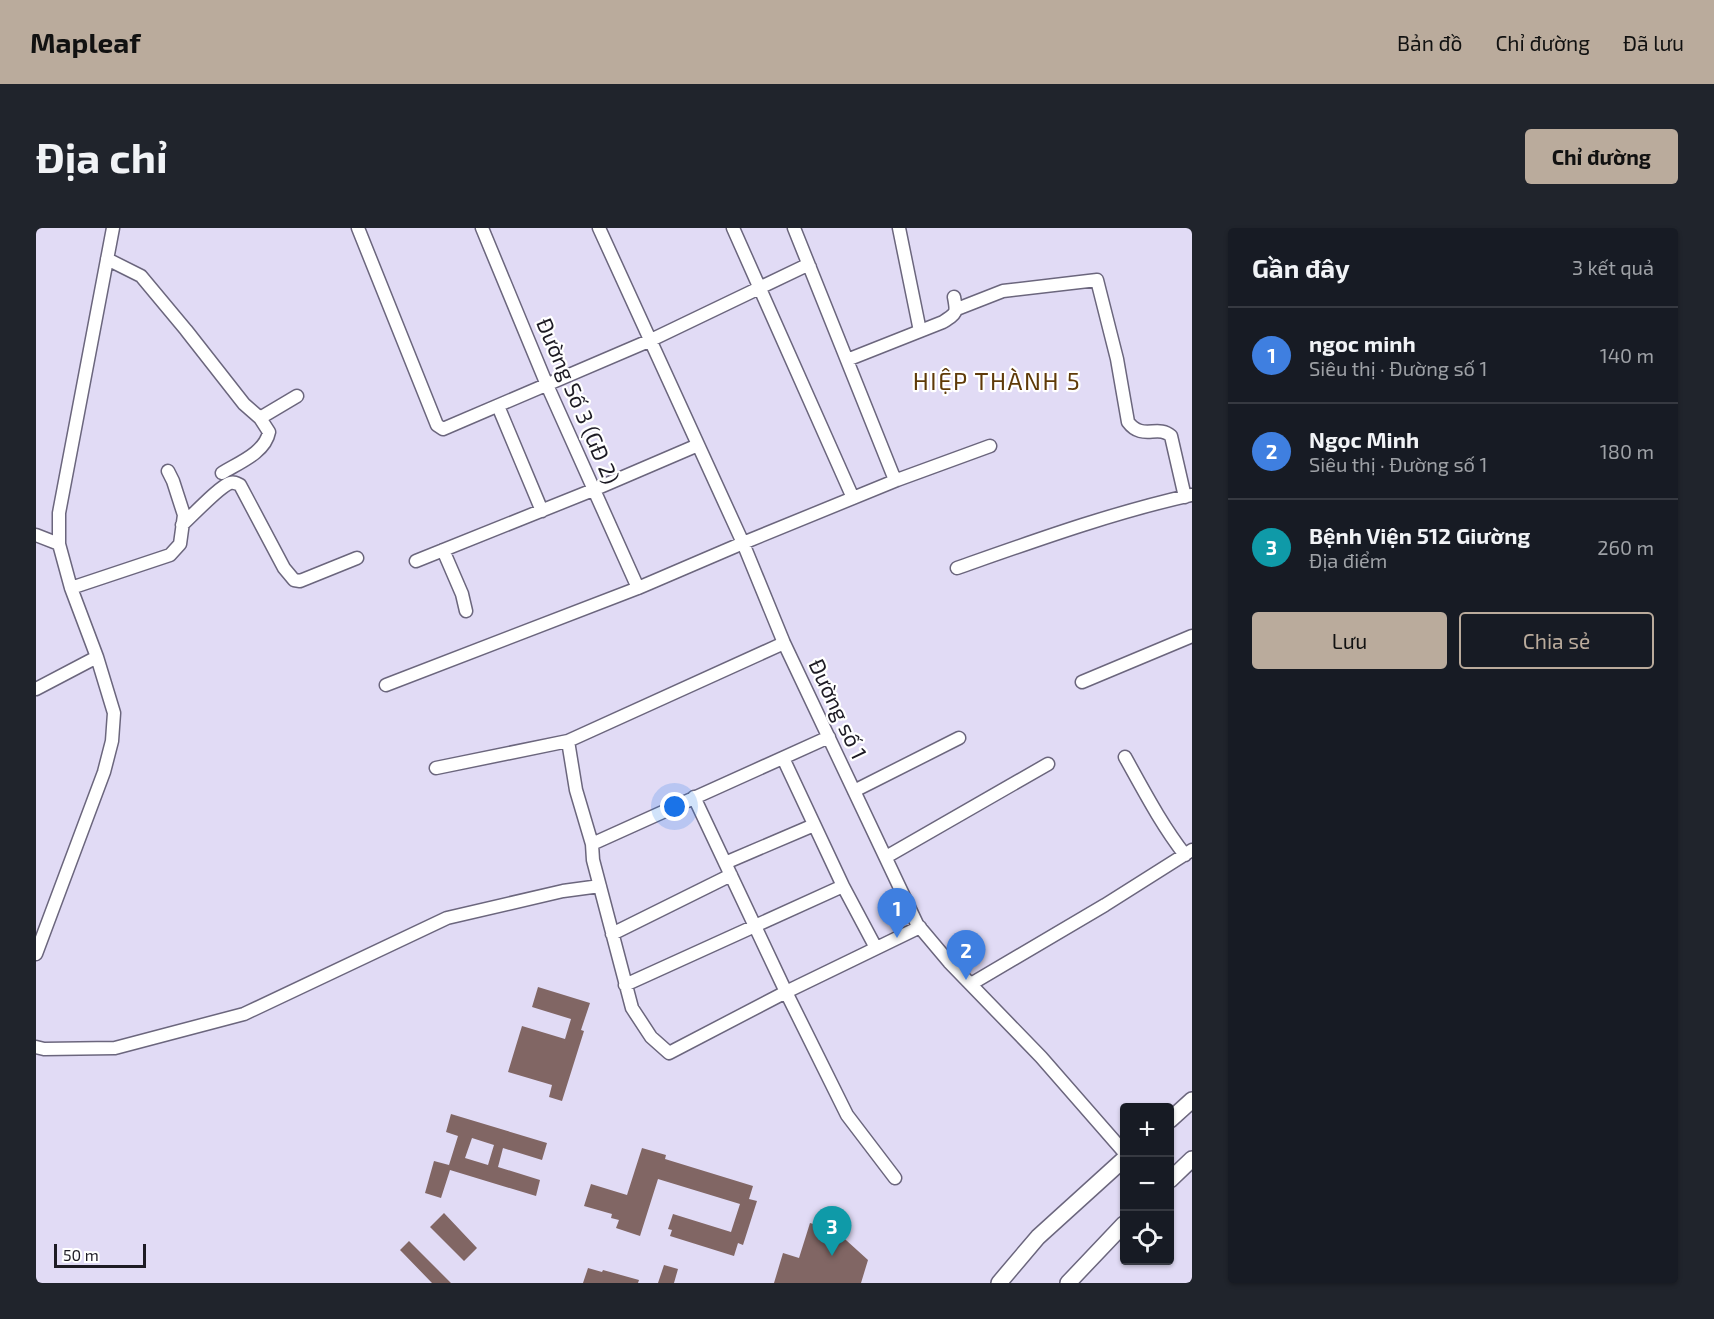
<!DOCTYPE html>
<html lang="vi">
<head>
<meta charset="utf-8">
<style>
  :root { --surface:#171b24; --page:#20242c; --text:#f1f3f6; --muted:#9ea1a6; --line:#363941; --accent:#baab9c }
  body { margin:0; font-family:"Exo 2",sans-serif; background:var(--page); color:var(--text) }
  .controls { position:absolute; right:18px; bottom:18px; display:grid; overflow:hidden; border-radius:6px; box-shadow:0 2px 4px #0004 }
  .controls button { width:54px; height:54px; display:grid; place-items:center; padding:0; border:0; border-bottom:2px solid var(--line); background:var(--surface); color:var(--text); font:30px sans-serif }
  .scale { position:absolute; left:18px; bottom:15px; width:92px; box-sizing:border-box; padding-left:6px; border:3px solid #1d1b24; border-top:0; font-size:16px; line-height:21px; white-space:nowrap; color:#1d1b24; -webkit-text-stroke:4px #fff; paint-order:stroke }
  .you { position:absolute; left:639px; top:579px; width:21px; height:21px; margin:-15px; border:4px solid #fff; border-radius:50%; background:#1a73e8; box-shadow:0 0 0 9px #1a73e833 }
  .badge { display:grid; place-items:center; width:39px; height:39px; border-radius:50%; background:var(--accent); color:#fff; font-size:20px; font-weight:700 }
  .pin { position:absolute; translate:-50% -50px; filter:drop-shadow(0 2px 3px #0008) }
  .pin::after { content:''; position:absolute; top:32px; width:21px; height:18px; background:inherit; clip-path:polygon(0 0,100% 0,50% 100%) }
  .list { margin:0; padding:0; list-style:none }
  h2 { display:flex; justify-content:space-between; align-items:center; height:78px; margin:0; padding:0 24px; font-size:26px }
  h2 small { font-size:20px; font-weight:400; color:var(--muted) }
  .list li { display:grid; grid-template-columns:39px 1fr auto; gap:18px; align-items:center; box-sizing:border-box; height:96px; padding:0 24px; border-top:2px solid var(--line) }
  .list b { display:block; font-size:22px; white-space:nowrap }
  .list p { margin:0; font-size:20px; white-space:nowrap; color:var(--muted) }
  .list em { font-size:20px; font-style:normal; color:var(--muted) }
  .actions { display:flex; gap:12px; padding:18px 24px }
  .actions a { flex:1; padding:14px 0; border:2px solid var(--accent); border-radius:6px; text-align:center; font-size:21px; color:var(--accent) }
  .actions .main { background:var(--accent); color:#111 }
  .icon { flex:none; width:33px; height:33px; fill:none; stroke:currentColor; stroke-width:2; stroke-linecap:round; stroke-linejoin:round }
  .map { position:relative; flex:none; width:1156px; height:1055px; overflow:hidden; border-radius:6px }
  header { display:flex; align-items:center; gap:36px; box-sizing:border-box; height:84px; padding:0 30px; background:var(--accent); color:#111 }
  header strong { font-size:28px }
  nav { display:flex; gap:33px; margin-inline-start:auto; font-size:21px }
  .intro { display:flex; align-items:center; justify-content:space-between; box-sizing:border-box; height:144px; padding:0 36px }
  h1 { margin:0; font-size:42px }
  .button { padding:15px 27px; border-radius:6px; background:var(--accent); color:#111; font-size:21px; font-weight:700 }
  main { display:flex; gap:36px; padding:0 36px }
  aside { flex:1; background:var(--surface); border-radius:6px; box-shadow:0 2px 4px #0004 }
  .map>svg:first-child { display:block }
  .building { fill:#816664; fill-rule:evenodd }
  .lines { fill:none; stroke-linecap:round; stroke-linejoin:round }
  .minor-casing { stroke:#6b667d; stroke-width:15 }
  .major-casing { stroke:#6b667d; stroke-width:18 }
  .minor { stroke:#fff; stroke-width:12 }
  .major { stroke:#fff; stroke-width:15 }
  .labels { text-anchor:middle; stroke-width:4.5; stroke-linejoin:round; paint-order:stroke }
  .street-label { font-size:22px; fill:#1d1b24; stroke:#fff }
  .neighbourhood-label { font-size:24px; letter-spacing:1.5px; fill:#5f3a08; stroke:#fff }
</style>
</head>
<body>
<header>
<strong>Mapleaf</strong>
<nav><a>Bản đồ</a><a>Chỉ đường</a><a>Đã lưu</a></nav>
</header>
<div class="intro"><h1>Địa chỉ</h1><a class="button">Chỉ đường</a></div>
<main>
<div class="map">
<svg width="1156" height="1055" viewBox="0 0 1156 1055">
  <rect width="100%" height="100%" fill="#e1dbf5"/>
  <!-- building -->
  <path class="building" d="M502,759L554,775L545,802L548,803L526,873L513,869L516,857L472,844L486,798L529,811L535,791L496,779Z
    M415,886L511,915L506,932L467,920L462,939L504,952L500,968L414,942L405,970L389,965L398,933L413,937L422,908L410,904ZM436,910L458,917L452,937L429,930Z
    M606,920L630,927L629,931L717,958L713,971L721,973L707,1017L702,1015L698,1028L634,1008L636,1002L632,1001L637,986L695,1004L704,976L622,951L604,1008L580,1000L583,992L575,990L576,986L548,978L555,956L591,967Z
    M408,985L441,1020L428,1033L394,999Z
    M774,995L800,1003L832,1032L825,1055H738L747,1025L763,1030Z
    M373,1013L415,1055H396L364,1022Z
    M628,1037L642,1041L638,1055H622Z
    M552,1040L566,1044L567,1042L603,1052L602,1055H547Z"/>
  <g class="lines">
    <!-- minor casing -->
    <g class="minor-casing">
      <path id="minor" d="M322,0L401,197L407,201L615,112L767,39H774
        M446,0L511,157L602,360
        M563,0L707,315L748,415L881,696L913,734L1005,829L1088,924
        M697,0L817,270
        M758,0L857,247L861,252
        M863,0L884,103
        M71,31L105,48L150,102L208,176L224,190L233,204C229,225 202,235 186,245
        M921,81L967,63L1061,52L1081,131L1092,194C1106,213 1122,196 1135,208L1149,269
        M811,132L907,94C921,85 921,85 918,69
        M462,178L506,283
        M224,190L261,168
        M146,297C156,288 184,258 194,255C198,254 200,255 204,257L248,340L258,352L264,353L321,330
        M0,307L23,316
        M407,322L426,366L430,383
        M380,333L557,262L662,217
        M921,340C998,313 1075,285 1155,267
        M35,360L134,327L144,316L148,287L137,253L132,243
        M1046,454L1156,408
        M350,457L602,360L707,315L861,252L954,218
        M0,461L61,429
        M532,513L540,562L556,616L557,632L596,780L615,809L633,825L750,764L884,699
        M1089,529C1108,563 1125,596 1149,627
        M747,530L807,658L840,720
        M400,540L532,513L748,415
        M818,563L923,510
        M658,569L750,764L811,887L859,950
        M556,616L793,509
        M850,629L1012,536
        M689,635L778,597
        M576,706L695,647
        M0,726L68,544L76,513L78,485L61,429L35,360L23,316V285L77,0
        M935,756L1069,677L1156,622
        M589,757L807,658
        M0,819L8,821L79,820L208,786L411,690L527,663L564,658"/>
    </g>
    <!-- major casing -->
    <g class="major-casing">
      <path id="major" d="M1134,892L1156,872
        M1134,952L1156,931
        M963,1055L1002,1009L1088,931
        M1032,1055L1088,996"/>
    </g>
    <!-- minor -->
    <use href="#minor" class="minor"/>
    <!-- major -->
    <use href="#major" class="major"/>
  </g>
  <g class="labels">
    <!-- street labels -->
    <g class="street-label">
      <text transform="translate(542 173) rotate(67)" y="8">Đường Số 3 (GĐ 2)</text>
      <text transform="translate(802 481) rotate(65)" y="8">Đường số 1</text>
    </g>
    <!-- neighbourhood labels -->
    <g class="neighbourhood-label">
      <text x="961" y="162">HIỆP THÀNH 5</text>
    </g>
  </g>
</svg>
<div class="controls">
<button>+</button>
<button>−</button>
<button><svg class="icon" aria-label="locate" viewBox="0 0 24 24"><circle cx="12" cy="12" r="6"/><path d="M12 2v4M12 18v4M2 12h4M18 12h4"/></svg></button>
</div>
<div class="scale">50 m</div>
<div class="you"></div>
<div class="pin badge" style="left:861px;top:710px;background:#3f7fe0">1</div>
<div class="pin badge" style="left:930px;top:752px;background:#3f7fe0">2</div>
<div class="pin badge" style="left:796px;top:1028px;background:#0f9aa8">3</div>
</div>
<aside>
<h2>Gần đây<small>3 kết quả</small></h2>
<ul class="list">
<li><span class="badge" style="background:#3f7fe0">1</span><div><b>ngoc minh</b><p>Siêu thị · Đường số 1</p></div><em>140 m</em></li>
<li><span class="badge" style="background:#3f7fe0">2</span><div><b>Ngọc Minh</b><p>Siêu thị · Đường số 1</p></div><em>180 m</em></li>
<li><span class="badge" style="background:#0f9aa8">3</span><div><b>Bệnh Viện 512 Giường</b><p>Địa điểm</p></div><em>260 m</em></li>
</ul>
<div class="actions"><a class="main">Lưu</a><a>Chia sẻ</a></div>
</aside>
</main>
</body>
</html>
